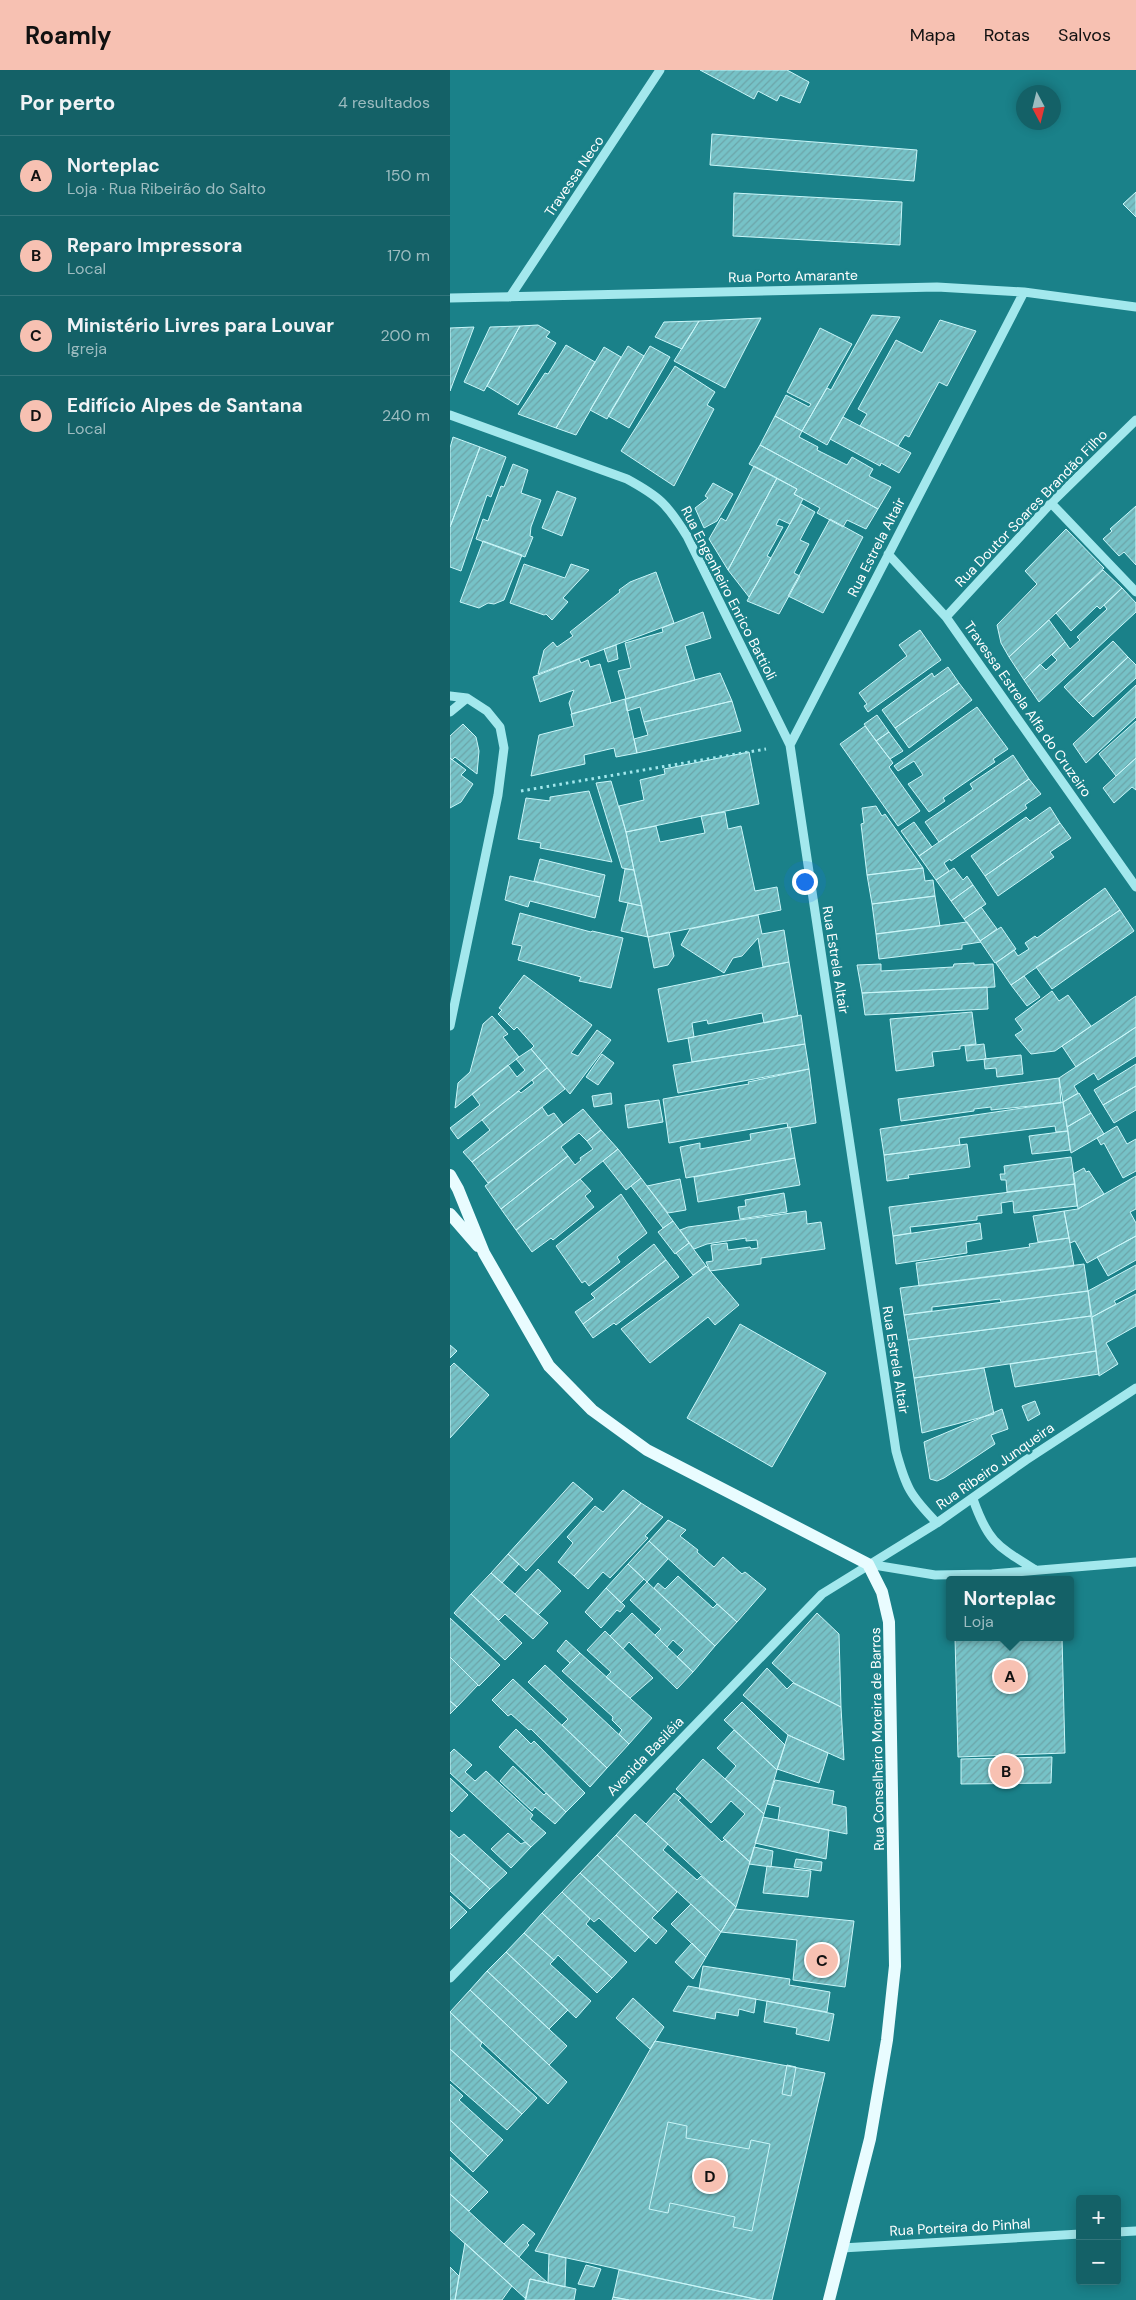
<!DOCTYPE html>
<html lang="pt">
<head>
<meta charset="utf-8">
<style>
  :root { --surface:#146167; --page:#216a70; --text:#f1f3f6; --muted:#9dbcc0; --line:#33757b; --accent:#f7c1b2 }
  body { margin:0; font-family:"DM Sans",sans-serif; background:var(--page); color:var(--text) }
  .controls { position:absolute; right:15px; bottom:15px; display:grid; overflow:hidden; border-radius:5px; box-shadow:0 2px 12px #0003 }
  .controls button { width:45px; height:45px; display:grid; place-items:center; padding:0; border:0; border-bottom:1px solid var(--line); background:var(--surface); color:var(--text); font:25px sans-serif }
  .compass { position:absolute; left:566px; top:15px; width:45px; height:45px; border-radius:50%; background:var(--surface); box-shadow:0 2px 12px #0003; rotate:173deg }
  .you { position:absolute; left:354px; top:811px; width:18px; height:18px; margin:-12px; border:4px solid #fff; border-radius:50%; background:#1a73e8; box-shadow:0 0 0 8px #1a73e833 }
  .badge { display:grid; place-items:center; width:32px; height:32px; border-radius:50%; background:var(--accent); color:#111; font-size:16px; font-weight:700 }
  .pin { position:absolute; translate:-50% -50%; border:2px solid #fff; box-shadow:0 1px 5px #0006 }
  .popup { position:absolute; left:496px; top:1506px; width:128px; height:65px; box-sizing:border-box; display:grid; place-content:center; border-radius:5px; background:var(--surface); filter:drop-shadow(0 1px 4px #0005); font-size:16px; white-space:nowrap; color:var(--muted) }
  .popup b { font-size:19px; color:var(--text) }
  .popup::after { content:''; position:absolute; left:50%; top:100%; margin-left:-10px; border:10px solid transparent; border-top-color:var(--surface) }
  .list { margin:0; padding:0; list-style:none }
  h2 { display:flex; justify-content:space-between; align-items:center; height:65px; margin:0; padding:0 20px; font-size:21px }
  h2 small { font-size:16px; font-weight:400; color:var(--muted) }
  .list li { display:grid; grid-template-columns:32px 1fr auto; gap:15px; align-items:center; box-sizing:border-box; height:80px; padding:0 20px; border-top:1px solid var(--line) }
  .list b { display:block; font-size:19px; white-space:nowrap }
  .list p { margin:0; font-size:16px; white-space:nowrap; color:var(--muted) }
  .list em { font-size:16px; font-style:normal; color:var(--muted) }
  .map { position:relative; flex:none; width:686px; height:2230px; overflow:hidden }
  header { display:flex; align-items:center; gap:30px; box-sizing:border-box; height:70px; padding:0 25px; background:var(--accent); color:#111 }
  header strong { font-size:24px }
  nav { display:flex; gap:28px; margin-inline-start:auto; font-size:18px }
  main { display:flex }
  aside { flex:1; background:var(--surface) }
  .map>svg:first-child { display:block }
  .building { fill:url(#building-hatch); stroke:#c9f6f9 }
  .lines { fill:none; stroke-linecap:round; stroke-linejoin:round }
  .path { stroke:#a3e8ed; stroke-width:3; stroke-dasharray:2.5 4; stroke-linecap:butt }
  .minor { stroke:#a3e8ed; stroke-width:9 }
  .major { stroke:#e9fcff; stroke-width:12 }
  .labels { text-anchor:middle; stroke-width:5; stroke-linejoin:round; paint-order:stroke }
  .street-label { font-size:14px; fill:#fff; stroke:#1a8189 }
</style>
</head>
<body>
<header>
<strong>Roamly</strong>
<nav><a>Mapa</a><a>Rotas</a><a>Salvos</a></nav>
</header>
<main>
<aside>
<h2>Por perto<small>4 resultados</small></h2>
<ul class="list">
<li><span class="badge">A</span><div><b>Norteplac</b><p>Loja · Rua Ribeirão do Salto</p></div><em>150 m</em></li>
<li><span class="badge">B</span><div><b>Reparo Impressora</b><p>Local</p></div><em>170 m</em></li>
<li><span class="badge">C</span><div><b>Ministério Livres para Louvar</b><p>Igreja</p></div><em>200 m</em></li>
<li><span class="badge">D</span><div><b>Edifício Alpes de Santana</b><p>Local</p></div><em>240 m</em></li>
</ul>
</aside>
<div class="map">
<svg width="686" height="2230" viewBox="0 0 686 2230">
  <defs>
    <pattern id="building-hatch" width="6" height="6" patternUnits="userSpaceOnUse" patternTransform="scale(1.25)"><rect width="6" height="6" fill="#76c2c7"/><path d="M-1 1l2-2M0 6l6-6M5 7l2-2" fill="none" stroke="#6ca4a8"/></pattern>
  </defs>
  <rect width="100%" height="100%" fill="#1a8189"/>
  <!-- building -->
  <path class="building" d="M250,0H337L359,12L350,33L330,25L327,31L308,21L304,29Z
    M262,64L467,80L464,111L260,95Z
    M686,122V147L673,134Z
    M284,123L452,132L450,175L283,166Z
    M422,245L450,247L377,375L352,361L377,318L381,320Z
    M311,248L275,318L224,291L249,251Z
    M490,250L526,261L497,316L489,312L459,367L455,365L448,376L410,356L417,344L408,339L446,270L472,283Z
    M249,251L232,279L205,267L214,252Z
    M88,255L100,262L96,267L106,273L68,335L37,316L70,256Z
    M70,256L34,321L14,312L40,257Z
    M24,257L0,321V258Z
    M370,258L402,274L352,361L325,346L336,325L359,337L361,334L337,322Z
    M116,275L145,292L106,358L68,344L95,303L98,304Z
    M178,276L194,286L157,349L140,340Z
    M200,276L220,287L179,358L158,346Z
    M154,277L171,287L126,365L106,358Z
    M225,296L265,322L257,335L264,339L224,416L171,381Z
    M325,346L352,361L349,367L368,377L367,380L397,395L402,387L423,399L419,406L441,417L428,439L310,375Z
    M393,347L461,383L449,403L431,393L430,396L380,369Z
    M3,367L30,377L0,457V378Z
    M310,375L428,439L416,459L397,450L393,457L367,443L370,438L344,424L347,419L299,394Z
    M30,377L56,387L41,427L37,425L11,501L0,497V457Z
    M63,394L78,400L71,423L91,430L81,457L80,466L83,467L75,487L26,469L33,449L38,451L51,416L54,417Z
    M304,396L327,408L278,500L259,469L271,448L276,451Z
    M327,408L347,419L344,424L353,429L340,454L329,449L326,455L333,457L317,486L321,488L299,527L278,500Z
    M263,413L283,424L267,451L254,458L245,438L258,428L255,426Z
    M107,421L126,428L112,466L92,458Z
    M351,434L365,442L350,470L359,474L344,503L350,506L329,544L297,531Z
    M686,436V495L674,482L669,486L653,469L662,461L660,459Z
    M380,449L413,467L373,543L338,526Z
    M616,459L654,498L559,587L551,573L547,555L587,514L575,501Z
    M33,471L72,485L54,530L44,534L38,533L29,538L10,532Z
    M74,494L115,508L121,494L139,500L113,528L118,532L102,550L96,544L94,545L60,533Z
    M653,500L672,518L650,539L647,536L621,561L606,543Z
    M206,502L224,553L88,604L94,580L103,572L107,577L123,566L120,562L170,522L169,520L180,512Z
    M672,518L686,533V542L589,632L574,610L590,594L596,600L607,590L602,585L615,572L620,579L630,570L627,567L657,539L654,535Z
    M253,542L261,568L235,576L245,610L176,629L168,601L181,598L175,573L213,562L212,558Z
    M599,550L615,572L574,610L559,587Z
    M470,560L491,590L418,642L414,636L417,634L409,623L457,586L449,575Z
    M663,571L678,587L629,633L614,617Z
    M166,575L168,589L158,592L154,579Z
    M678,587L686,595V608L643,647L629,633Z
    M129,589L131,593L138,590L140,597L150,594L161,633L122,644L119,633L124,620L90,632L83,607Z
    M498,597L509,613L445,658L432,640L482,603L484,607Z
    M270,603L282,631L194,652L190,637L177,641L175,629Z
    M509,613L522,630L459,678L445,658Z
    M686,615V647L636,693L623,674Z
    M175,629L187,683L166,687L164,678L134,685L135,694L81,706L89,665L124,656L121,644Z
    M282,631L291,661L187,683L184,669L198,665L194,652Z
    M527,637L558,679L543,689L545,692L493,728L495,731L479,742L458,714L473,705L464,691L448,701L444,696Z
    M427,645L439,662L426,671L414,654Z
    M686,651V688L666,706L649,684Z
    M13,654L26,667L29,681L27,704L5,687L2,690L0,688V666Z
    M415,656L443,693L439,697L470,741L448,756L390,674Z
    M439,662L453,681L440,689L426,671Z
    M299,682L309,734L176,762L169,736L194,730L190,710L215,704L214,699Z
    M563,685L579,709L489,772L475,752L523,719L520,714Z
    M0,688L16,700L11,705L23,714L11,732L0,738Z
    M686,688V720L682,717L664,733L653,718Z
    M579,709L591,724L575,735L577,738L501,791L500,789L494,793L499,801L486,810L469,786Z
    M161,711L176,762L184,800L172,798L146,713Z
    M139,721L162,792L90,778L91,773L68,769L76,728L100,731V727Z
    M426,736L432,746L435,744L473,798L417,805L411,754L414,753L412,738Z
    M600,737L610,753L535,806L521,786L576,747L580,751Z
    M275,742L278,759L291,756L305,821L327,817L331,840L198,867L176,762L206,756L210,772L255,763L251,746Z
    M464,752L482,777L469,786L451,761Z
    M610,753L621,768L600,782L604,787L548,826L535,806Z
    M90,789L155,805L150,827L84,811Z
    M473,798L475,811L483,810L485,826L422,834L417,805Z
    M504,798L513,810L517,806L523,815L501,831L486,810Z
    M175,799L184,800L192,836L169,831Z
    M60,806L150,827L145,848L80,831L78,837L55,830Z
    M523,815L536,834L514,849L501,831Z
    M655,818L670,840L561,915L546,893L564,880L568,886L579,879L575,873L585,866L587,868Z
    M485,826L490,856L426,864L422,834Z
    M178,833L192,836L198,867L171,861Z
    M531,837L547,859L530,871L514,849Z
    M670,840L684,861L602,919L586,897Z
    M70,843L141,862L142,861L173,868L161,918L129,911L131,907L68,890L72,876L62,874Z
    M308,845L312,864L334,860L339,892L313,897L308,868L292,886L283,888L274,903L231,875L240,859Z
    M517,852L531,872L512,875V879L429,889L426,864Z
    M551,857L566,879L545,893L530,871Z
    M219,862L224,886L218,895L204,898L198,867Z
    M339,892L348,946L314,953L312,943L258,954L257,950L242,953L244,967L218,972L208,919Z
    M524,893V895L543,894L545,917L412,923L407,895L431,894V901L503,897L504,894Z
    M74,905L142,955L121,983L128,986L147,960L161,970L120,1024L81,979L84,976L67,957L64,960L48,944L52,940L49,938Z
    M574,906L590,927L577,936L561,915Z
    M537,917L538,939L415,945L412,923Z
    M602,921L609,931L618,925L641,956L605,981L581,984L565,965L573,960L565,949Z
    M686,926V957L626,997L612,976Z
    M522,942L526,974L510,976V979L482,982L484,996L446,1001L440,949Z
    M351,945L355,974L242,992L238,968Z
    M42,946L58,964L53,967L69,987L5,1038L8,1013L20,1002L33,954Z
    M686,957V986L648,1010L644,1003L624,1016L628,1023L613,1032L609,1008Z
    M355,974L359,999L228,1023L223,995Z
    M534,974L536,989L517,991L515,976Z
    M81,979L97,998L8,1069L0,1058L30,1035L22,1024L58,995L67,1007L75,1000L66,989Z
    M152,984L164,993L148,1015L136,1007Z
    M571,985L573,1004L547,1007L546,998L535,999L534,989Z
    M686,994V1016L653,1035L644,1020Z
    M97,998L115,1019L22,1092L13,1082L40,1060L32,1050L69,1021L71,1023L84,1013L82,1010Z
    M359,999L366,1053L338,1058L337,1053L219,1073L213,1029L299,1014L298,1012Z
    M609,1008L611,1033L541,1040V1037L524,1039V1041L451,1051L448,1029Z
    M686,1016V1040L664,1053L653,1035Z
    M161,1023L162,1034L144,1037L142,1026Z
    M629,1023L641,1043L617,1057L613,1032Z
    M209,1030L213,1052L178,1058L175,1035Z
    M613,1032L618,1061L606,1062L605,1056L509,1068L510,1075L434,1085L430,1059Z
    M92,1037L98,1046L104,1043L113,1055L38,1113L22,1092Z
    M133,1039L151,1060L137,1071L129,1063L111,1077L118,1086L51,1139L35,1116Z
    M641,1043L654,1064L621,1083L617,1057Z
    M667,1056L677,1074L686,1069V1101L673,1108L654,1073L651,1075L647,1068Z
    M340,1057L345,1088L236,1108L230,1077L250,1073V1079L301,1070L300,1064Z
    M151,1060L168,1079L66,1160L51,1139L118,1086L125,1095L131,1090L130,1088L143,1079L137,1071Z
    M618,1061L620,1080L582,1084L579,1066Z
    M517,1074L520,1097L458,1105L459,1108L437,1111L434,1085Z
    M168,1079L191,1108L176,1120L153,1091Z
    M621,1087L625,1114L557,1122L556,1110H551L550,1104H555L554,1096Z
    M345,1088L350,1115L248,1132L244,1107Z
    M634,1098L636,1102L639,1101L654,1124L628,1139L623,1104Z
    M686,1106V1139L680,1142L686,1153V1166L637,1193L625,1171L620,1173L614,1141L628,1139Z
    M191,1108L223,1151L213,1158L181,1116Z
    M130,1109L141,1121L135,1126L144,1137L103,1170L101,1168L82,1182L66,1160Z
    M230,1109L236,1140L218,1143L197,1116Z
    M625,1114L627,1136L564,1143L563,1131L551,1133L552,1143L527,1146V1150L460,1157L461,1163L443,1166L439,1137Z
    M334,1123L337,1142L290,1149L288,1137L296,1136L295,1130Z
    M171,1124L197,1163L167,1187L170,1192L139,1216L135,1211L132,1213L106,1176Z
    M356,1141L357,1154L371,1152L375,1179L311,1188V1194L260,1201L256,1192L263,1191L261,1175L277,1173L278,1180L300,1177L301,1179L308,1178L307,1170L296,1171V1168L257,1174L244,1179L230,1160L238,1157Z
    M614,1141L619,1168L588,1172L583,1146Z
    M223,1151L239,1173L225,1184L208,1162Z
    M530,1153L532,1169L516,1172L517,1183L446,1194L443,1166Z
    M686,1166V1190L658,1206L647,1187Z
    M619,1168L624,1196L469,1216L466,1193L580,1177L579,1174Z
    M239,1173L256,1196L243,1205L226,1183Z
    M204,1174L216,1190L133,1254L125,1242L145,1228L141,1224Z
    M216,1190L229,1207L166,1255L164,1253L143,1268L133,1254Z
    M634,1194L638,1221L551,1232L550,1229L482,1237V1241L454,1245L450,1218Z
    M686,1195V1219L664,1231L666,1234L642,1247L638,1221Z
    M256,1196L289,1235L265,1255L258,1247L200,1293L171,1259Z
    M638,1221L641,1246L458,1270L454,1245Z
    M686,1224V1256L656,1273L668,1294L649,1306L642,1247Z
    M641,1246L646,1281L464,1308L458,1270Z
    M290,1254L376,1303L322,1397L237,1348Z
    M0,1275L7,1281L0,1288Z
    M646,1281L649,1304L565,1317L560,1294Z
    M4,1293L39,1325L0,1368V1297Z
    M534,1298L544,1344L472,1363L464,1308Z
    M585,1331L590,1344L578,1351L572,1336Z
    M552,1339L558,1359L541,1365L545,1374L494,1408L487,1411L480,1409L474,1372Z
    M123,1412L143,1429L76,1501L58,1484Z
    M173,1420L191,1433L124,1506L108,1492L123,1473L117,1467L145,1436L153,1442Z
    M191,1433L213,1447L195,1466L198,1468L160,1508L153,1502L138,1519L124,1506Z
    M218,1450L236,1460L230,1466L248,1480L247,1482L264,1497L273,1487L292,1504L295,1502L316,1519L287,1552L199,1471Z
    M199,1471L218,1489L197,1512L178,1494Z
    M58,1484L69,1494L52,1513L41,1503Z
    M178,1494L194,1509L171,1533L156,1518Z
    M88,1499L111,1521L88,1545L65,1524Z
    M41,1503L98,1553L83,1569L55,1544L49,1550L21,1524Z
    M228,1506L263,1538L267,1534L287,1552L265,1576L204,1518L208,1513L215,1519Z
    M197,1512L265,1576L243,1602L227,1587L234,1580L223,1570L217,1577L205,1565L211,1559L180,1530Z
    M156,1518L175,1536L170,1542L167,1540L151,1558L135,1542Z
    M21,1524L72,1573L55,1590L4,1543Z
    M182,1543L243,1602L227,1619L179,1572L173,1579L160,1566Z
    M367,1543L389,1564L391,1637L344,1613L322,1593Z
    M0,1548L50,1595L29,1616L0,1587Z
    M155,1561L203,1608L180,1628L156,1607L161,1602L137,1580Z
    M505,1567H612L615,1683L508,1687Z
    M116,1570L130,1583L120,1593L107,1581Z
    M130,1583L202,1648L179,1674L169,1664L172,1660L162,1650L163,1647L112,1601Z
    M0,1587L28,1615L7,1637L0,1631Z
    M95,1595L179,1674L157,1698L112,1655L118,1649L78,1612Z
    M317,1598L337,1619L343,1613L391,1637L394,1690L338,1665L293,1625Z
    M63,1609L157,1698L140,1717L81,1659L79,1660L61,1644L58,1646L42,1630Z
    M0,1631L7,1637L0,1644Z
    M292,1632L335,1675L327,1700L274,1650Z
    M66,1659L81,1674L84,1671L135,1723L116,1742L49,1677Z
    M284,1660L327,1700L314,1744L275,1709L286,1696L267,1678Z
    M338,1665L378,1683L369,1713L327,1699Z
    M4,1679L22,1695L15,1702L25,1711L36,1701L83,1745L80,1749L96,1763L81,1777L0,1703V1683Z
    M602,1687L601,1713L511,1714V1689Z
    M253,1689L314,1744L300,1792L273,1768L295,1744L281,1731L261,1753L226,1719Z
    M63,1696L94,1725L96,1723L116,1742L105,1754L85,1737L82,1741L50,1711Z
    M0,1708L18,1725L2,1742L0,1740Z
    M325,1710L384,1721L382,1734L396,1737L397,1764L328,1750L330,1737L317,1734Z
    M224,1723L231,1728L228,1730L272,1772L275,1769L300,1792L286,1837L196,1754Z
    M185,1744L218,1774L213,1780L247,1810L251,1806L286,1837L271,1862L166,1765Z
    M313,1747L379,1760L376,1789L305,1773Z
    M0,1760L9,1768L14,1764L57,1803L40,1819L0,1783Z
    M58,1763L71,1774L75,1772L81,1777L61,1798L41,1779Z
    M166,1765L227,1822L208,1842L147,1785Z
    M304,1777L323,1781L321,1797L299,1794Z
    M0,1783L40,1819L20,1839L0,1821Z
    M147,1785L208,1842L202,1848L217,1861L206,1874L130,1803Z
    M346,1789L372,1792L371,1801L344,1797Z
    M317,1796L361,1801L358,1827L313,1823Z
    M130,1803L199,1867L185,1882L149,1848L144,1852L112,1822Z
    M112,1822L140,1849L136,1854L177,1892L162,1908L92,1843Z
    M0,1826L17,1842L0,1859Z
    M241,1834L271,1862L256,1887L221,1854Z
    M285,1839L404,1851L395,1917L343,1910L347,1870L271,1862Z
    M92,1843L162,1908L147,1923L108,1885L104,1890L74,1863Z
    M74,1863L104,1890L100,1894L141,1931L126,1948L56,1882Z
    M242,1873L256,1887L243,1909L225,1892Z
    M56,1882L118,1940L99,1959L37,1901Z
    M253,1896L340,1909L339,1915L380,1922L377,1942L249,1919Z
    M37,1901L117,1976L99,1995L20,1920Z
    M238,1916L306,1929L304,1943L289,1939L288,1946L266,1942L265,1949L223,1941Z
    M20,1920L117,2012L98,2034L0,1942Z
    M183,1928L214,1957L200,1979L166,1948Z
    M317,1931L384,1944L379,1971L346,1964L347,1958L314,1952Z
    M0,1942L32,1973L30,1976L87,2028L72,2044L0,1979Z
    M205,1971L375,2003L322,2230H309L85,2181Z
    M0,1979L72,2044L57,2060L0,2010Z
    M337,1995L346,1997L341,2026L332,2024Z
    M0,2014L13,2026L9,2030L53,2070L38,2086L0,2050Z
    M0,2050L38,2086L23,2102L0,2080Z
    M218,2052L237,2056L236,2068L299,2079L301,2070L320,2074L302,2161L283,2157L285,2147L220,2133L218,2143L199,2139Z
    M0,2087L38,2122L19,2141L0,2124Z
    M0,2124L54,2174L98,2213L80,2209L76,2229L0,2160Z
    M73,2154L85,2164L77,2173L79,2175L69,2187L54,2174Z
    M15,2173L62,2216L52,2230H5Z
    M99,2184L116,2188L115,2217L98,2213Z
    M136,2195L151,2199L144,2217L128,2214Z
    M0,2197L9,2206L5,2230H0Z
    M169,2200L287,2225L310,2230H179L163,2227Z
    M80,2209L126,2219L124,2230H75Z
    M163,2227L179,2230H162Z"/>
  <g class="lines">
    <!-- path -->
    <path class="path" d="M71,721L316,679"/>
    <!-- minor -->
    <path class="minor" d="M60,227L210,0
      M0,228L487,217L574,222L686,237
      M0,345L177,409C210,427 217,434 237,466L340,675
      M601,433L686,522
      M438,484L496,547L686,817
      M496,547L601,433L686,350
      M0,626L17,628L37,641L50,657L54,678L48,725L0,956
      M0,642L17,628
      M523,1429C538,1472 547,1476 584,1499
      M487,1453C460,1425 456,1418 446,1381L340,675L574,222
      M418,1494L485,1505L542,1504L686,1492
      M0,1908L372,1524L487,1453L576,1390L686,1318
      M667,2162L686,2161
      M392,2178L630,2164"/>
    <!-- major -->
    <path class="major" d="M0,1105L8,1119L34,1183L99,1296L142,1340L197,1380L418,1494L432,1522L439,1552L445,1896L437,1970L420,2069L379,2230
      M0,1144L28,1176"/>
  </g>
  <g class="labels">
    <!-- street labels -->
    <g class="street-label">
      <text transform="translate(124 106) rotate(-56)" y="5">Travessa Neco</text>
      <text transform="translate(343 206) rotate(-1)" y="5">Rua Porto Amarante</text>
      <text transform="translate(581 438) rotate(-46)" y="5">Rua Doutor Soares Brandão Filho</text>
      <text transform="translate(426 477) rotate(-63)" y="5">Rua Estrela Altair</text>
      <text transform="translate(279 523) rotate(63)" y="5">Rua Engenheiro Enrico Battioli</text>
      <text transform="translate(578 639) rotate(55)" y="5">Travessa Estrela Alfa do Cruzeiro</text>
      <text transform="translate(386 890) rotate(81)" y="5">Rua Estrela Altair</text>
      <text transform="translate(446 1290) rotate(81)" y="5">Rua Estrela Altair</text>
      <text transform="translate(545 1396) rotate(-35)" y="5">Rua Ribeiro Junqueira</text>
      <text transform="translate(427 1669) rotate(-91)" y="5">Rua Conselheiro Moreira de Barros</text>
      <text transform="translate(195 1686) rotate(-46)" y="5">Avenida Basiléia</text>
      <text transform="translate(510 2157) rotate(-3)" y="5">Rua Porteira do Pinhal</text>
    </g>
  </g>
</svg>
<div class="controls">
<button>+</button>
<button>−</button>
</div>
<svg class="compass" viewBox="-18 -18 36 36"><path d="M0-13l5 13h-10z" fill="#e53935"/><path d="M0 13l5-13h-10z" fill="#9dbcc0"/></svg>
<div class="you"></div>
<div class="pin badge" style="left:560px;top:1606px">A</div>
<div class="popup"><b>Norteplac</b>Loja</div>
<div class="pin badge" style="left:556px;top:1701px">B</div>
<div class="pin badge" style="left:372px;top:1890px">C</div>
<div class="pin badge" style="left:260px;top:2106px">D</div>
</div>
</main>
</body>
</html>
